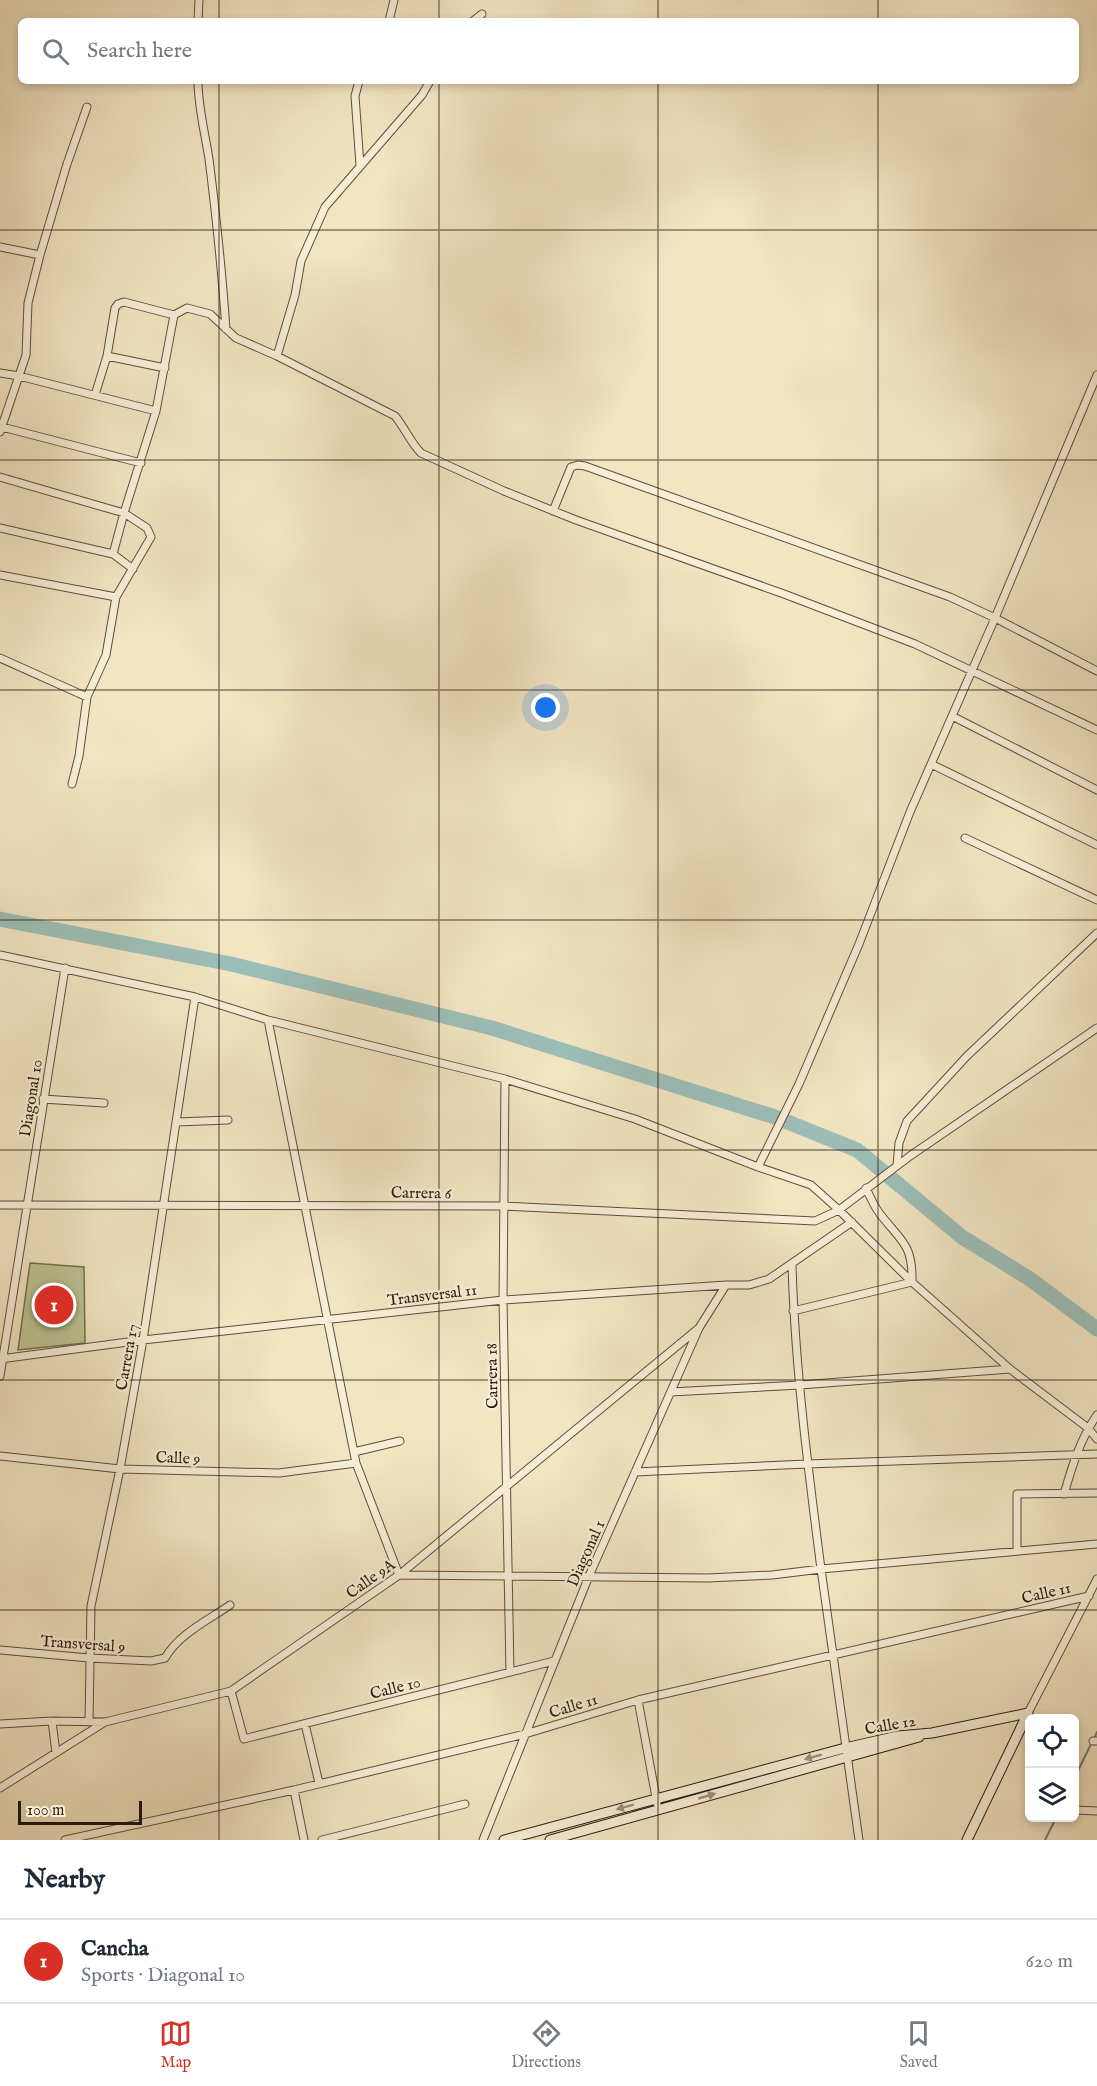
<!DOCTYPE html>
<html lang="en">
<head>
<meta charset="utf-8">
<style>
  :root { --surface:#fff; --page:#f6f6f7; --text:#1f2937; --muted:#747a83; --line:#e0e1e3; --accent:#d93025 }
  body { margin:0; font-family:"IM FELL English",serif; background:var(--page); color:var(--text) }
  .controls { position:absolute; right:18px; bottom:18px; display:grid; overflow:hidden; border-radius:9px; box-shadow:0 3px 9px #0003 }
  .controls button { width:54px; height:54px; display:grid; place-items:center; padding:0; border:0; border-bottom:2px solid var(--line); background:var(--surface); color:var(--text); font:30px sans-serif }
  .scale { position:absolute; left:18px; bottom:15px; width:124px; box-sizing:border-box; padding-left:6px; border:3px solid #2c1a0c; border-top:0; font-size:16px; line-height:21px; white-space:nowrap; color:#2c1a0c; -webkit-text-stroke:4px #f7eed7; paint-order:stroke }
  .you { position:absolute; left:546px; top:708px; width:21px; height:21px; margin:-15px; border:4px solid #fff; border-radius:50%; background:#1a73e8; box-shadow:0 0 0 9px #1a73e833 }
  .badge { display:grid; place-items:center; width:39px; height:39px; border-radius:50%; background:var(--accent); color:#fff; font-size:20px; font-weight:700 }
  .pin { position:absolute; translate:-50% -50%; border:3px solid #fff; box-shadow:0 2px 6px #0006 }
  .list { margin:0; padding:0; list-style:none }
  h2 { display:flex; justify-content:space-between; align-items:center; height:78px; margin:0; padding:0 24px; font-size:26px }
  h2 small { font-size:20px; font-weight:400; color:var(--muted) }
  .list li { display:grid; grid-template-columns:39px 1fr auto; gap:18px; align-items:center; box-sizing:border-box; height:84px; padding:0 24px; border-top:2px solid var(--line) }
  .list b { display:block; font-size:22px; white-space:nowrap }
  .list p { margin:0; font-size:20px; white-space:nowrap; color:var(--muted) }
  .list em { font-size:20px; font-style:normal; color:var(--muted) }
  .icon { flex:none; width:33px; height:33px; fill:none; stroke:currentColor; stroke-width:2; stroke-linecap:round; stroke-linejoin:round }
  .map { position:relative; flex:none; width:1097px; height:1840px; overflow:hidden }
  .search { position:absolute; background:var(--surface); box-shadow:0 3px 9px #0003; left:18px; right:18px; top:18px; height:66px; display:flex; align-items:center; gap:15px; box-sizing:border-box; padding:0 21px; border-radius:9px; color:var(--muted); font-size:22px }
  .sheet { height:162px; background:var(--surface) }
  nav { display:flex; justify-content:space-around; align-items:center; box-sizing:border-box; height:84px; border-top:2px solid var(--line); background:var(--surface); font-size:16px; color:var(--muted) }
  nav a { display:grid; justify-items:center; gap:3px }
  nav .on { color:var(--accent) }
  .map>svg:first-child { display:block }
  .green { fill:#bdc492; stroke:#746f4f; stroke-width:1.5 }
  .lines { fill:none; stroke-linecap:round; stroke-linejoin:round }
  .stream { stroke:#6f7c73; stroke-width:2 }
  .river { stroke:#9cbeb8; stroke-width:15 }
  .street-casing { stroke:#5e4d3a; stroke-width:9 }
  .secondary-casing { stroke:#2c1a0c; stroke-width:11 }
  .street { stroke:#f7eed7; stroke-width:7 }
  .secondary { stroke:#f7eed7; stroke-width:9 }
  .oneway { fill:#9c8f7c }
  .grid { fill:none; stroke:#2c1a0c; stroke-width:1.5; stroke-opacity:0.55 }
  .labels { text-anchor:middle; stroke-width:4.5; stroke-linejoin:round; paint-order:stroke }
  .street-label { font-size:16px; fill:#2c1a0c; stroke:#f7eed7 }
</style>
</head>
<body>
<div class="map">
<svg width="1097" height="1840" viewBox="0 0 1097 1840">
  <rect width="100%" height="100%" fill="#f2e5c2"/>
  <filter id="stains"><feTurbulence type="fractalNoise" baseFrequency=".00333" numOctaves="4"/><feColorMatrix values="0 0 0 0 .2 0 0 0 0 .09 0 0 0 0 .02 0 0 0 .5 -.17"/></filter>
  <radialGradient id="worn" r=".72"><stop offset=".6" stop-color="#630" stop-opacity="0"/><stop offset="1" stop-color="#630" stop-opacity=".3"/></radialGradient>
  <!-- green -->
  <path class="green" d="M30,1263L84,1267L85,1343L18,1350Z"/>
  <g class="lines">
    <!-- stream -->
    <path class="stream" d="M1094,1739L1097,1732
      M1074,1779L1091,1744
      M1045,1840L1056,1818"/>
    <!-- river -->
    <path class="river" d="M0,919L231,964L492,1028L775,1117L857,1150L962,1237L1030,1279L1097,1329"/>
    <!-- street casing -->
    <g class="street-casing">
      <path id="street" d="M198,21L199,0
        M389,21L394,0
        M473,21L482,14
        M198,81C198,107 205,133 209,159C216,215 222,272 226,329
        M359,81L355,96L360,165
        M0,247L40,255
        M107,356L165,368
        M277,356L295,295L301,261L325,207L422,95L430,81
        M0,373L19,376L156,411
        M95,395L107,356L115,308L118,304L124,302L174,315L187,308L210,314L236,338L277,356L395,416C405,428 410,442 421,453L504,491L576,520L784,594L915,644L1097,730
        M2,427L141,463
        M0,432L26,355L28,303L40,255L67,164L87,107
        M0,477L124,513L147,528L151,537L116,597L106,655L87,697L79,756L72,784
        M553,511L571,467L578,465L585,466L950,597L995,618L1097,671
        M0,528L113,554L133,569
        M113,554L124,513L156,411L174,315
        M0,575L116,597
        M0,658L87,697
        M952,716L1097,790
        M931,764L1097,845
        M965,838L1097,900
        M0,955L195,997L268,1020L505,1079L635,1119L758,1167L811,1185L839,1210L912,1282L1010,1369L1088,1428L1097,1439
        M268,1020L356,1463L399,1575L708,1578L772,1575L821,1569L1097,1544
        M505,1079L503,1300L510,1672
        M43,1099L104,1103
        M177,1122L228,1120
        M897,1165L899,1143L907,1121L967,1056L1097,933
        M758,1167L799,1084L859,944L910,812L995,618L1097,375
        M0,1205L503,1206L815,1221L839,1210L910,1156L1097,1028
        M792,1265C795,1367 808,1468 821,1569C833,1660 846,1750 859,1840
        M793,1311L912,1282C913,1244 901,1241 880,1214C874,1206 870,1197 866,1188
        M0,1359L143,1340L503,1300L726,1285H749L769,1279L852,1222
        M0,1376L65,968
        M671,1392L800,1385L1010,1369
        M354,1452L400,1441
        M0,1456L120,1469L279,1473L356,1463
        M635,1472L807,1464L1097,1454
        M1064,1494C1072,1467 1080,1439 1097,1415
        M1017,1550V1494L1097,1493
        M0,1650L89,1658L151,1661L165,1658C179,1634 207,1621 230,1605
        M231,1691L244,1739L554,1661
        M638,1700L657,1803
        M1028,1713L1097,1579
        M52,1721L56,1753
        M89,1721L91,1606L120,1469L143,1340L195,997
        M0,1724L52,1721L105,1722L231,1691L399,1575L699,1328
        M305,1724L319,1783
        M1093,1741H1097
        M0,1788L105,1722
        M294,1790L304,1840
        M1074,1810L1097,1811
        M65,1840L294,1790L525,1734L638,1700L1089,1596
        M322,1840L465,1804
        M483,1840L589,1576L699,1328L726,1285"/>
    </g>
    <!-- secondary casing -->
    <g class="secondary-casing">
      <path id="secondary" d="M504,1840L845,1748L898,1736L932,1733L1028,1713
        M550,1840L919,1737
        M967,1840L1028,1713"/>
    </g>
    <!-- street -->
    <use href="#street" class="street"/>
    <!-- secondary -->
    <use href="#secondary" class="secondary"/>
  </g>
  <!-- one-way arrows -->
  <defs><path id="oneway-solid" d="M-6-.8H1V-3.2L6.5 0L1 3.2V.8H-6Z" transform="scale(1.5)"/></defs>
  <g class="oneway">
    <use href="#oneway-solid" transform="translate(813 1757) rotate(165)"/>
    <use href="#oneway-solid" transform="translate(707 1796) rotate(-16)"/>
    <use href="#oneway-solid" transform="translate(625 1807) rotate(165)"/>
  </g>
  <!-- grid -->
  <path class="grid" d="M219,0V21M439,0V21M658,0V21M878,0V21M219,81V1840M439,81V1840M658,81V1840M878,81V1840M0,230H1097M0,460H1097M0,690H1097M0,920H1097M0,1150H1097M0,1380H1097M0,1610H1097"/>
  <g class="labels">
    <!-- street labels -->
    <g class="street-label">
      <text transform="translate(30 1098) rotate(-81)" y="6">Diagonal 10</text>
      <text transform="translate(421 1192) rotate(1)" y="6">Carrera 6</text>
      <text transform="translate(432 1294) rotate(-7)" y="6">Transversal 11</text>
      <text transform="translate(126 1357) rotate(-80)" y="6">Carrera 17</text>
      <text transform="translate(491 1376) rotate(-91)" y="6">Carrera 18</text>
      <text transform="translate(178 1457) rotate(2)" y="6">Calle 9</text>
      <text transform="translate(585 1553) rotate(-66)" y="6">Diagonal 1</text>
      <text transform="translate(370 1578) rotate(-35)" y="6">Calle 9A</text>
      <text transform="translate(1046 1592) rotate(-13)" y="6">Calle 11</text>
      <text transform="translate(83 1643) rotate(4)" y="6">Transversal 9</text>
      <text transform="translate(395 1687) rotate(-14)" y="6">Calle 10</text>
      <text transform="translate(573 1705) rotate(-17)" y="6">Calle 11</text>
      <text transform="translate(890 1724) rotate(-10)" y="6">Calle 12</text>
    </g>
  </g>
  <rect width="100%" height="100%" filter="url(#stains)"/>
  <rect width="100%" height="100%" fill="url(#worn)"/>
</svg>
<div class="controls">
<button><svg class="icon" aria-label="locate" viewBox="0 0 24 24"><circle cx="12" cy="12" r="6"/><path d="M12 2v4M12 18v4M2 12h4M18 12h4"/></svg></button>
<button><svg class="icon" aria-label="layers" viewBox="0 0 24 24"><path d="M12 4l9 5-9 5-9-5zM3 14l9 5 9-5"/></svg></button>
</div>
<div class="scale">100 m</div>
<div class="you"></div>
<div class="pin badge" style="left:54px;top:1305px">1</div>
<div class="search"><svg class="icon" aria-label="search" viewBox="0 0 24 24"><circle cx="10" cy="10" r="6"/><path d="M15 15l6 6"/></svg>Search here</div>
</div>
<section class="sheet">
<h2>Nearby<small></small></h2>
<ul class="list">
<li><span class="badge">1</span><div><b>Cancha</b><p>Sports · Diagonal 10</p></div><em>620 m</em></li>
</ul>
</section>
<nav>
<a class="on"><svg class="icon" aria-label="map" viewBox="0 0 24 24"><path d="M3 6l6-2 6 2 6-2v14l-6 2-6-2-6 2zM9 4v14M15 6v14"/></svg>Map</a>
<a><svg class="icon" aria-label="directions" viewBox="0 0 24 24"><path d="M12 3l9 9-9 9-9-9zM9 14v-3h6M13 9l2 2-2 2"/></svg>Directions</a>
<a><svg class="icon" aria-label="saved" viewBox="0 0 24 24"><path d="M7 4h10v16l-5-4-5 4z"/></svg>Saved</a>
</nav>
</body>
</html>
